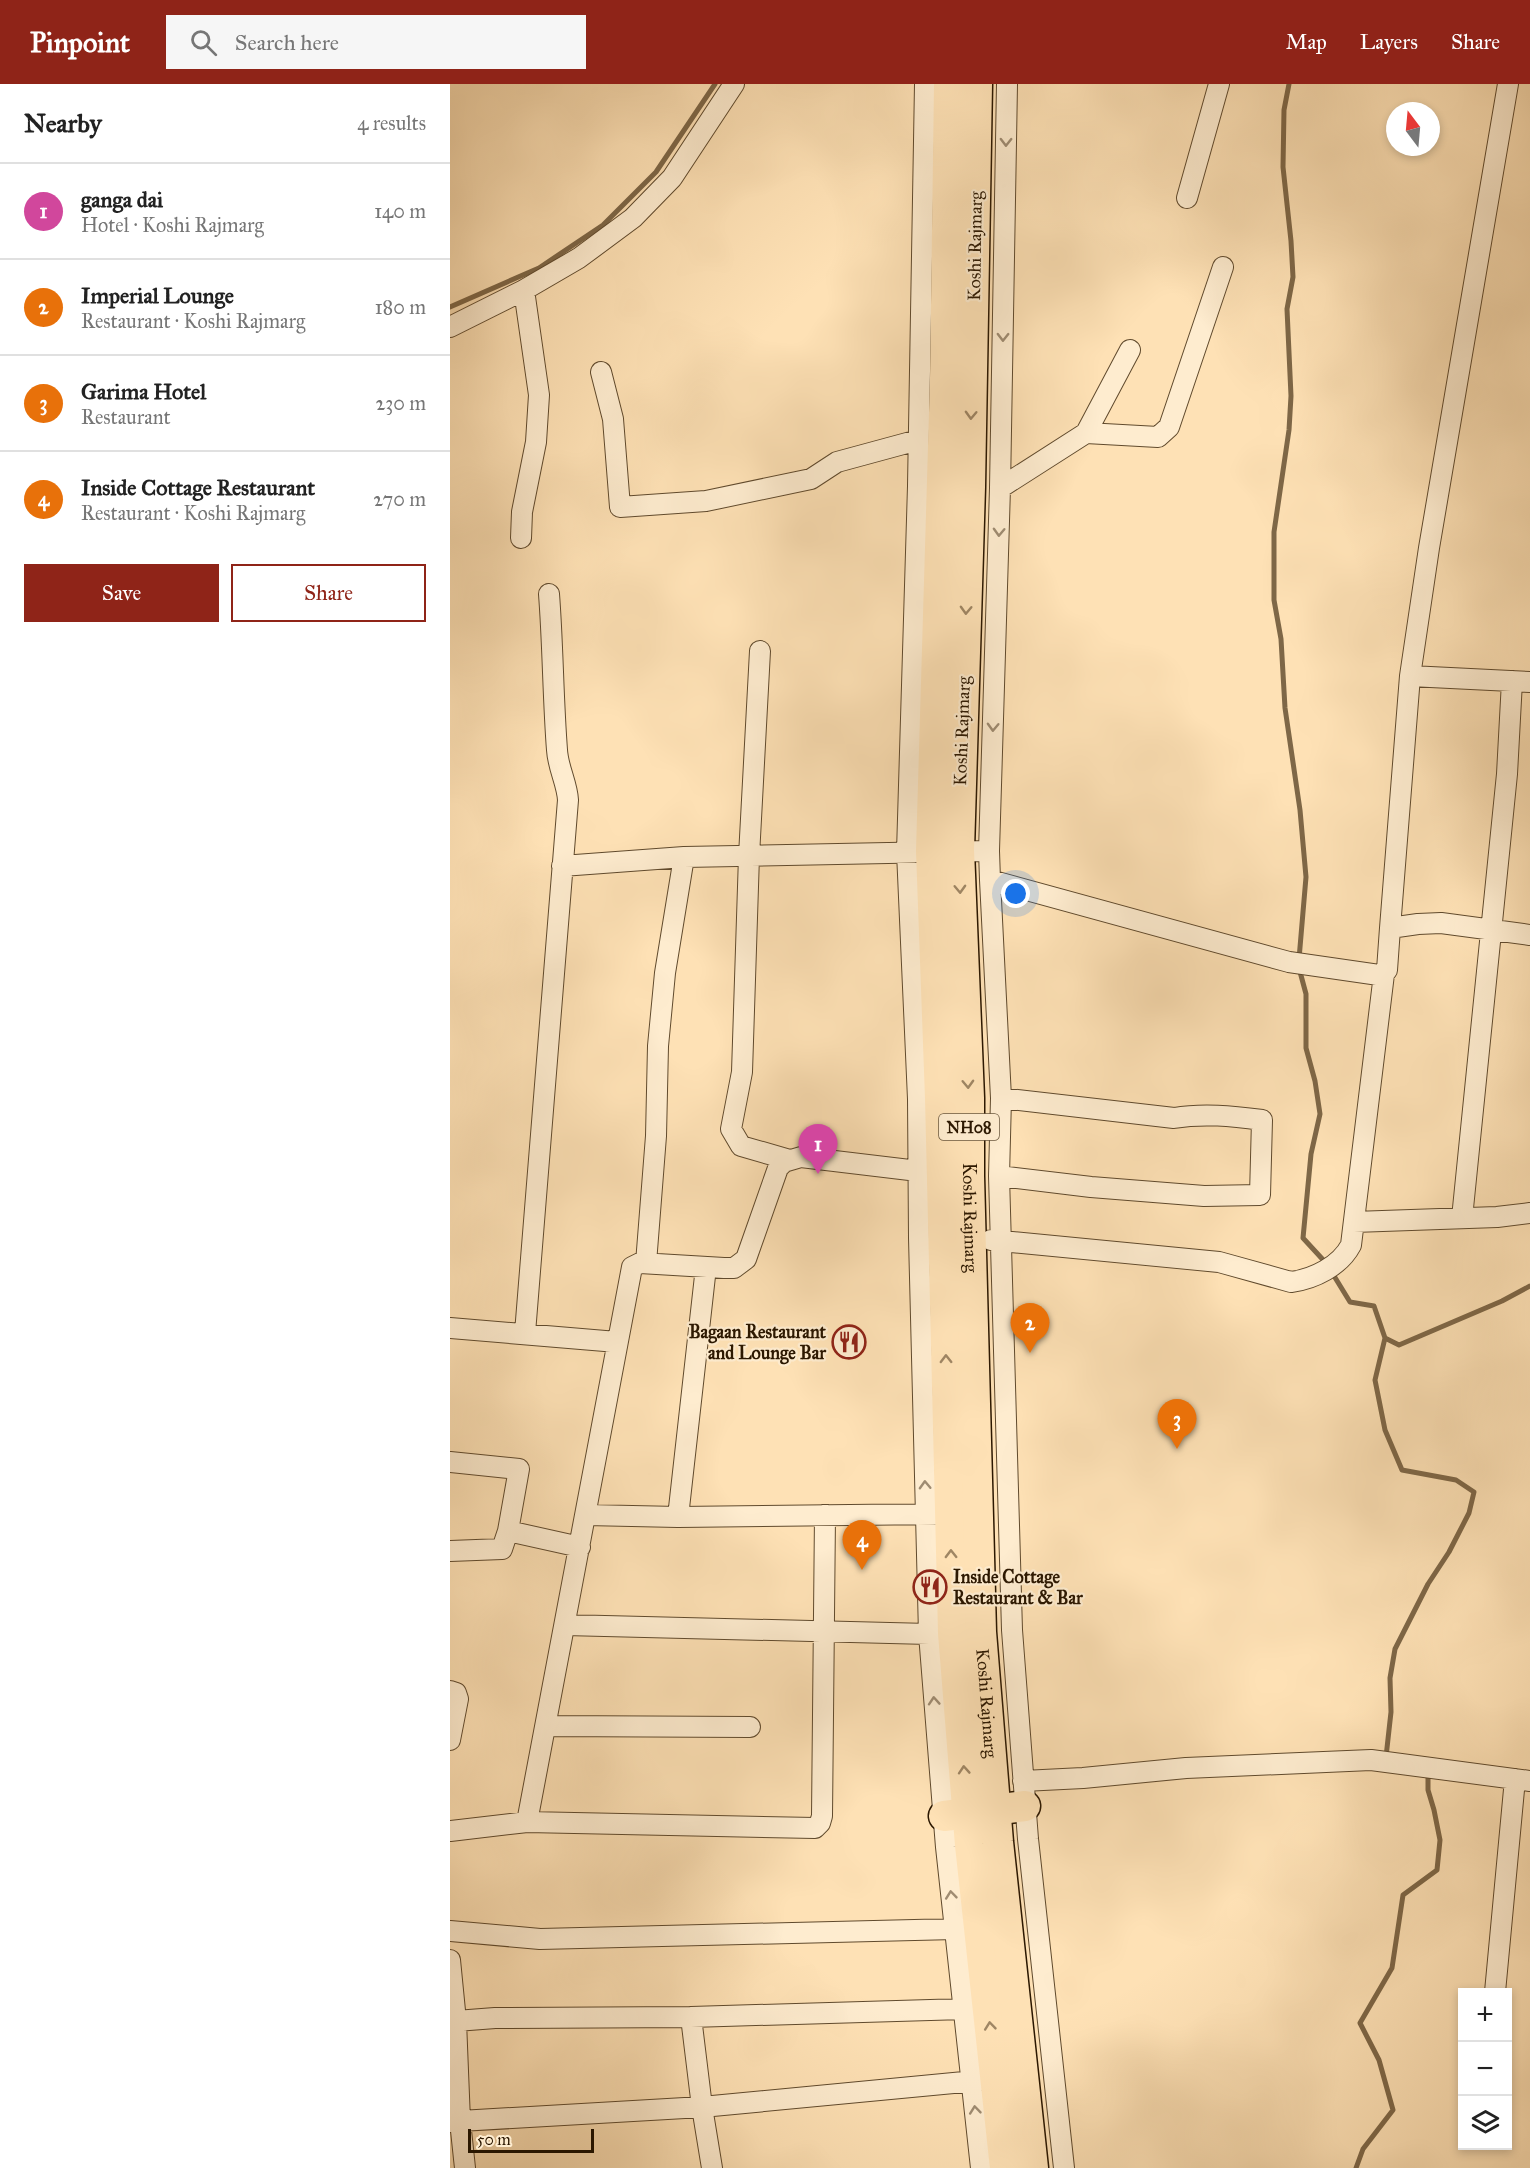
<!DOCTYPE html>
<html lang="en">
<head>
<meta charset="utf-8">
<style>
  :root { --surface:#fff; --page:#f6f6f6; --text:#222; --muted:#767676; --line:#e0e0e0; --accent:#8f2418 }
  body { margin:0; font-family:"IM FELL Great Primer",serif; background:var(--page); color:var(--text) }
  .controls { position:absolute; right:18px; bottom:18px; display:grid; overflow:hidden; border-radius:0px; box-shadow:0 3px 9px #0003 }
  .controls button { width:54px; height:54px; display:grid; place-items:center; padding:0; border:0; border-bottom:2px solid var(--line); background:var(--surface); color:var(--text); font:30px sans-serif }
  .compass { position:absolute; left:936px; top:18px; width:54px; height:54px; border-radius:50%; background:var(--surface); box-shadow:0 3px 9px #0003; rotate:344deg }
  .scale { position:absolute; left:18px; bottom:15px; width:126px; box-sizing:border-box; padding-left:6px; border:3px solid #2b1700; border-top:0; font-size:16px; line-height:21px; white-space:nowrap; color:#2b1700; -webkit-text-stroke:4px #feeccf; paint-order:stroke }
  .you { position:absolute; left:566px; top:810px; width:21px; height:21px; margin:-15px; border:4px solid #fff; border-radius:50%; background:#1a73e8; box-shadow:0 0 0 9px #1a73e833 }
  .badge { display:grid; place-items:center; width:39px; height:39px; border-radius:50%; background:var(--accent); color:#fff; font-size:20px; font-weight:700 }
  .pin { position:absolute; translate:-50% -50px; filter:drop-shadow(0 2px 3px #0008) }
  .pin::after { content:''; position:absolute; top:32px; width:21px; height:18px; background:inherit; clip-path:polygon(0 0,100% 0,50% 100%) }
  .list { margin:0; padding:0; list-style:none }
  h2 { display:flex; justify-content:space-between; align-items:center; height:78px; margin:0; padding:0 24px; font-size:26px }
  h2 small { font-size:20px; font-weight:400; color:var(--muted) }
  .list li { display:grid; grid-template-columns:39px 1fr auto; gap:18px; align-items:center; box-sizing:border-box; height:96px; padding:0 24px; border-top:2px solid var(--line) }
  .list b { display:block; font-size:22px; white-space:nowrap }
  .list p { margin:0; font-size:20px; white-space:nowrap; color:var(--muted) }
  .list em { font-size:20px; font-style:normal; color:var(--muted) }
  .actions { display:flex; gap:12px; padding:18px 24px }
  .actions a { flex:1; padding:14px 0; border:2px solid var(--accent); border-radius:0px; text-align:center; font-size:21px; color:var(--accent) }
  .actions .main { background:var(--accent); color:#fff }
  .icon { flex:none; width:33px; height:33px; fill:none; stroke:currentColor; stroke-width:2; stroke-linecap:round; stroke-linejoin:round }
  .map { position:relative; flex:none; width:1080px; height:2084px; overflow:hidden }
  header { display:flex; align-items:center; gap:36px; box-sizing:border-box; height:84px; padding:0 30px; background:var(--accent); color:#fff }
  header strong { font-size:28px }
  nav { display:flex; gap:33px; margin-inline-start:auto; font-size:21px }
  .search { width:420px; height:54px; background:var(--page); display:flex; align-items:center; gap:15px; box-sizing:border-box; padding:0 21px; border-radius:0px; color:var(--muted); font-size:22px }
  main { display:flex }
  aside { flex:1; background:var(--surface) }
  .map>svg:first-child { display:block }
  .lines { fill:none; stroke-linecap:round; stroke-linejoin:round }
  .stream { stroke:#7e6747; stroke-width:5 }
  .street-casing { stroke:#604a2d; stroke-width:22 }
  .primary-casing { stroke:#2b1700; stroke-width:33 }
  .street { stroke:#feeccf; stroke-width:20 }
  .primary { stroke:#fee1b5; stroke-width:30 }
  .oneway { stroke:#9f8c72 }
  .oneway2 { stroke:#9f8664 }
  .labels { text-anchor:middle; stroke-width:4.5; stroke-linejoin:round; paint-order:stroke }
  .shield { fill:#feeccf; stroke:#6a573e; stroke-width:1.5 }
  .shield-label { font-size:16px; font-weight:bold; fill:#2b1700 }
  .street-label { font-size:18px; fill:#2b1700; stroke:#feeccf }
  .poi-label { font-size:18px; font-weight:bold; fill:#2b1700; stroke:#feeccf; text-anchor:end }
</style>
</head>
<body>
<header>
<strong>Pinpoint</strong>
<div class="search"><svg class="icon" aria-label="search" viewBox="0 0 24 24"><circle cx="10" cy="10" r="6"/><path d="M15 15l6 6"/></svg>Search here</div>
<nav><a>Map</a><a>Layers</a><a>Share</a></nav>
</header>
<main>
<aside>
<h2>Nearby<small>4 results</small></h2>
<ul class="list">
<li><span class="badge" style="background:#d1479c">1</span><div><b>ganga dai</b><p>Hotel · Koshi Rajmarg</p></div><em>140 m</em></li>
<li><span class="badge" style="background:#e8710a">2</span><div><b>Imperial Lounge</b><p>Restaurant · Koshi Rajmarg</p></div><em>180 m</em></li>
<li><span class="badge" style="background:#e8710a">3</span><div><b>Garima Hotel</b><p>Restaurant</p></div><em>230 m</em></li>
<li><span class="badge" style="background:#e8710a">4</span><div><b>Inside Cottage Restaurant</b><p>Restaurant · Koshi Rajmarg</p></div><em>270 m</em></li>
</ul>
<div class="actions"><a class="main">Save</a><a>Share</a></div>
</aside>
<div class="map">
<svg width="1080" height="2084" viewBox="0 0 1080 2084">
  <rect width="100%" height="100%" fill="#fee1b5"/>
  <filter id="stains"><feTurbulence type="fractalNoise" baseFrequency=".00333" numOctaves="4"/><feColorMatrix values="0 0 0 0 .2 0 0 0 0 .09 0 0 0 0 .02 0 0 0 .5 -.17"/></filter>
  <radialGradient id="worn" r=".72"><stop offset=".6" stop-color="#630" stop-opacity="0"/><stop offset="1" stop-color="#630" stop-opacity=".3"/></radialGradient>
  <g class="lines">
    <!-- stream -->
    <path class="stream" d="M839,0L834,26L833,83L841,157L843,193L837,225L841,312L839,346L824,448V516L831,555L835,624L850,726L856,793L849,875
      M0,223L89,184L153,141L206,88L265,0
      M849,884L856,910V964L865,997L870,1030L861,1070L853,1154L876,1179
      M881,1187L900,1218L924,1222L935,1254L925,1296L935,1346L952,1386L1006,1396L1024,1408L1019,1429L999,1468L978,1500L945,1565L940,1594L941,1628L936,1673
      M935,1254L949,1261L1052,1217L1080,1202
      M906,2084L913,2065L943,2026L929,1976L910,1939L942,1884L953,1811L987,1786L990,1756L984,1726L978,1706V1688"/>
    <!-- street casing -->
    <g class="street-casing">
      <path id="street" d="M475,0L468,402L457,768L468,1015L469,1154L479,1550L496,1763L531,2084
        M557,0L550,404L539,767L540,796L551,1014L549,1092L562,1546L578,1755L614,2084
        M737,114L769,0
        M0,243L74,206L129,174L183,134L222,94L284,0
        M151,288L163,335L170,423L256,417L361,395L387,378L468,356
        M636,349L680,266
        M550,404L636,349L708,353L719,343L773,183
        M71,454L72,428L86,358L89,311L74,206
        M310,567L299,772L292,988L281,1045L291,1062L340,1076
        M960,592L1080,598
        M112,782L234,773L539,767
        M540,796L839,878L929,891L934,890L937,886L940,844L968,840L991,839L1080,851
        M940,844L960,592L979,464L1058,0
        M549,1092L641,1103L754,1112L810,1111L812,1036C782,1032 753,1029 724,1034L551,1014
        M1012,1134L1057,690L1062,597
        M904,1138L1047,1133L1080,1129
        M541,1156L769,1178L841,1198C864,1195 890,1182 901,1161L934,890
        M196,1179L206,1052L208,962L215,889L234,773
        M0,1244L167,1258
        M75,1249L118,716C117,699 108,684 107,666C103,614 103,562 99,510
        M0,1378L69,1385L58,1447L52,1465L0,1467
        M136,1431L228,1433L488,1430
        M228,1433L256,1183
        M58,1447L130,1463
        M115,1541L479,1550
        M0,1607L6,1609L8,1615L0,1656
        M96,1642L300,1643
        M573,1697L633,1694L736,1684L921,1676L1080,1697
        M77,1738L182,1183L190,1179L274,1184H284L296,1175L328,1084L334,1078L351,1073L468,1087
        M0,1747L77,1738L365,1744L370,1739L372,1732L375,1431
        M0,1847L90,1855L505,1845
        M0,1876L6,1937L10,2037L252,2023L535,1996
        M1045,1908L1065,1695
        M241,1933L514,1925
        M6,1937L45,1934L241,1933L252,2023L262,2084
        M0,2038L10,2037L15,2084"/>
    </g>
    <!-- primary casing -->
    <g class="primary-casing">
      <g id="primary">
        <path d="M499,0L495,295L481,767L490,1014L503,1549L520,1761L555,2084"/>
        <path id="s1" d="M527,0L520,403L509,766L519,1014V1092L531,1548L548,1758L583,2084"/>
        <path d="M494,1732L575,1722"/>
      </g>
    </g>
    <!-- street -->
    <use href="#street" class="street"/>
    <!-- primary -->
    <use href="#primary" class="primary"/>
  </g>
  <!-- one-way arrows -->
  <defs><path id="oneway-chevron" d="M-2-3.5L2.5 0L-2 3.5" fill="none" stroke-width="1.6" stroke-linecap="round" stroke-linejoin="round" transform="scale(1.5)"/></defs>
  <g class="oneway">
    <use href="#oneway-chevron" transform="translate(556 58) rotate(91)"/>
    <use href="#oneway-chevron" transform="translate(553 253) rotate(91)"/>
    <use href="#oneway-chevron" transform="translate(549 448) rotate(92)"/>
    <use href="#oneway-chevron" transform="translate(543 643) rotate(92)"/>
    <use href="#oneway-chevron" transform="translate(475 1401) rotate(-92)"/>
    <use href="#oneway-chevron" transform="translate(484 1617) rotate(-94)"/>
    <use href="#oneway-chevron" transform="translate(501 1811) rotate(-96)"/>
    <use href="#oneway-chevron" transform="translate(525 2026) rotate(-96)"/>
  </g>
  <g class="oneway2">
    <use href="#oneway-chevron" transform="translate(521 331) rotate(92)"/>
    <use href="#oneway-chevron" transform="translate(516 526) rotate(92)"/>
    <use href="#oneway-chevron" transform="translate(510 805) rotate(88)"/>
    <use href="#oneway-chevron" transform="translate(518 1000) rotate(88)"/>
    <use href="#oneway-chevron" transform="translate(496 1275) rotate(-91)"/>
    <use href="#oneway-chevron" transform="translate(501 1470) rotate(-91)"/>
    <use href="#oneway-chevron" transform="translate(514 1686) rotate(-94)"/>
    <use href="#oneway-chevron" transform="translate(540 1942) rotate(-96)"/>
  </g>
  <!-- icons -->
  <defs>
    <g id="restaurant-ring" transform="scale(1.725)"><circle r="9.5" fill="#feeccf" stroke="#8f2418" stroke-width="1.5"/><path d="M-5-6h1v4h1v-4h1v4h1v-4h1v5L-1.5 .5V6h-2V.5L-5-1ZM5-6V6H3V1.5H1.5Q1.5-4 5-6Z" fill="#8f2418"/></g>
  </defs>
  <g fill-rule="evenodd">
    <use href="#restaurant-ring" x="399" y="1258"/>
    <use href="#restaurant-ring" x="480" y="1503"/>
  </g>
  <g class="labels">
    <!-- shield labels -->
    <rect class="shield" x="489" y="1030" width="60" height="26" rx="4.5"/>
    <g class="shield-label">
      <text x="519" y="1049">NH08</text>
    </g>
    <!-- street labels -->
    <g class="street-label">
      <text transform="translate(525 162) rotate(-89)" y="6">Koshi Rajmarg</text>
      <text transform="translate(512 647) rotate(-88)" y="6">Koshi Rajmarg</text>
      <text dy="6" stroke="none"><textPath href="#s1" startOffset="1134">Koshi Rajmarg</textPath></text>
      <text dy="6" stroke="none"><textPath href="#s1" startOffset="1620">Koshi Rajmarg</textPath></text>
    </g>
    <!-- poi labels -->
    <g class="poi-label">
      <text x="376" y="1254">Bagaan Restaurant<tspan x="376" dy="21">and Lounge Bar</tspan></text>
      <text x="503" y="1499" text-anchor="start">Inside Cottage<tspan x="503" dy="21">Restaurant &amp; Bar</tspan></text>
    </g>
  </g>
  <rect width="100%" height="100%" filter="url(#stains)"/>
  <rect width="100%" height="100%" fill="url(#worn)"/>
</svg>
<div class="controls">
<button>+</button>
<button>−</button>
<button><svg class="icon" aria-label="layers" viewBox="0 0 24 24"><path d="M12 4l9 5-9 5-9-5zM3 14l9 5 9-5"/></svg></button>
</div>
<svg class="compass" viewBox="-18 -18 36 36"><path d="M0-13l5 13h-10z" fill="#e53935"/><path d="M0 13l5-13h-10z" fill="#767676"/></svg>
<div class="scale">50 m</div>
<div class="you"></div>
<div class="pin badge" style="left:368px;top:1090px;background:#d1479c">1</div>
<div class="pin badge" style="left:580px;top:1269px;background:#e8710a">2</div>
<div class="pin badge" style="left:727px;top:1365px;background:#e8710a">3</div>
<div class="pin badge" style="left:412px;top:1486px;background:#e8710a">4</div>
</div>
</main>
</body>
</html>
